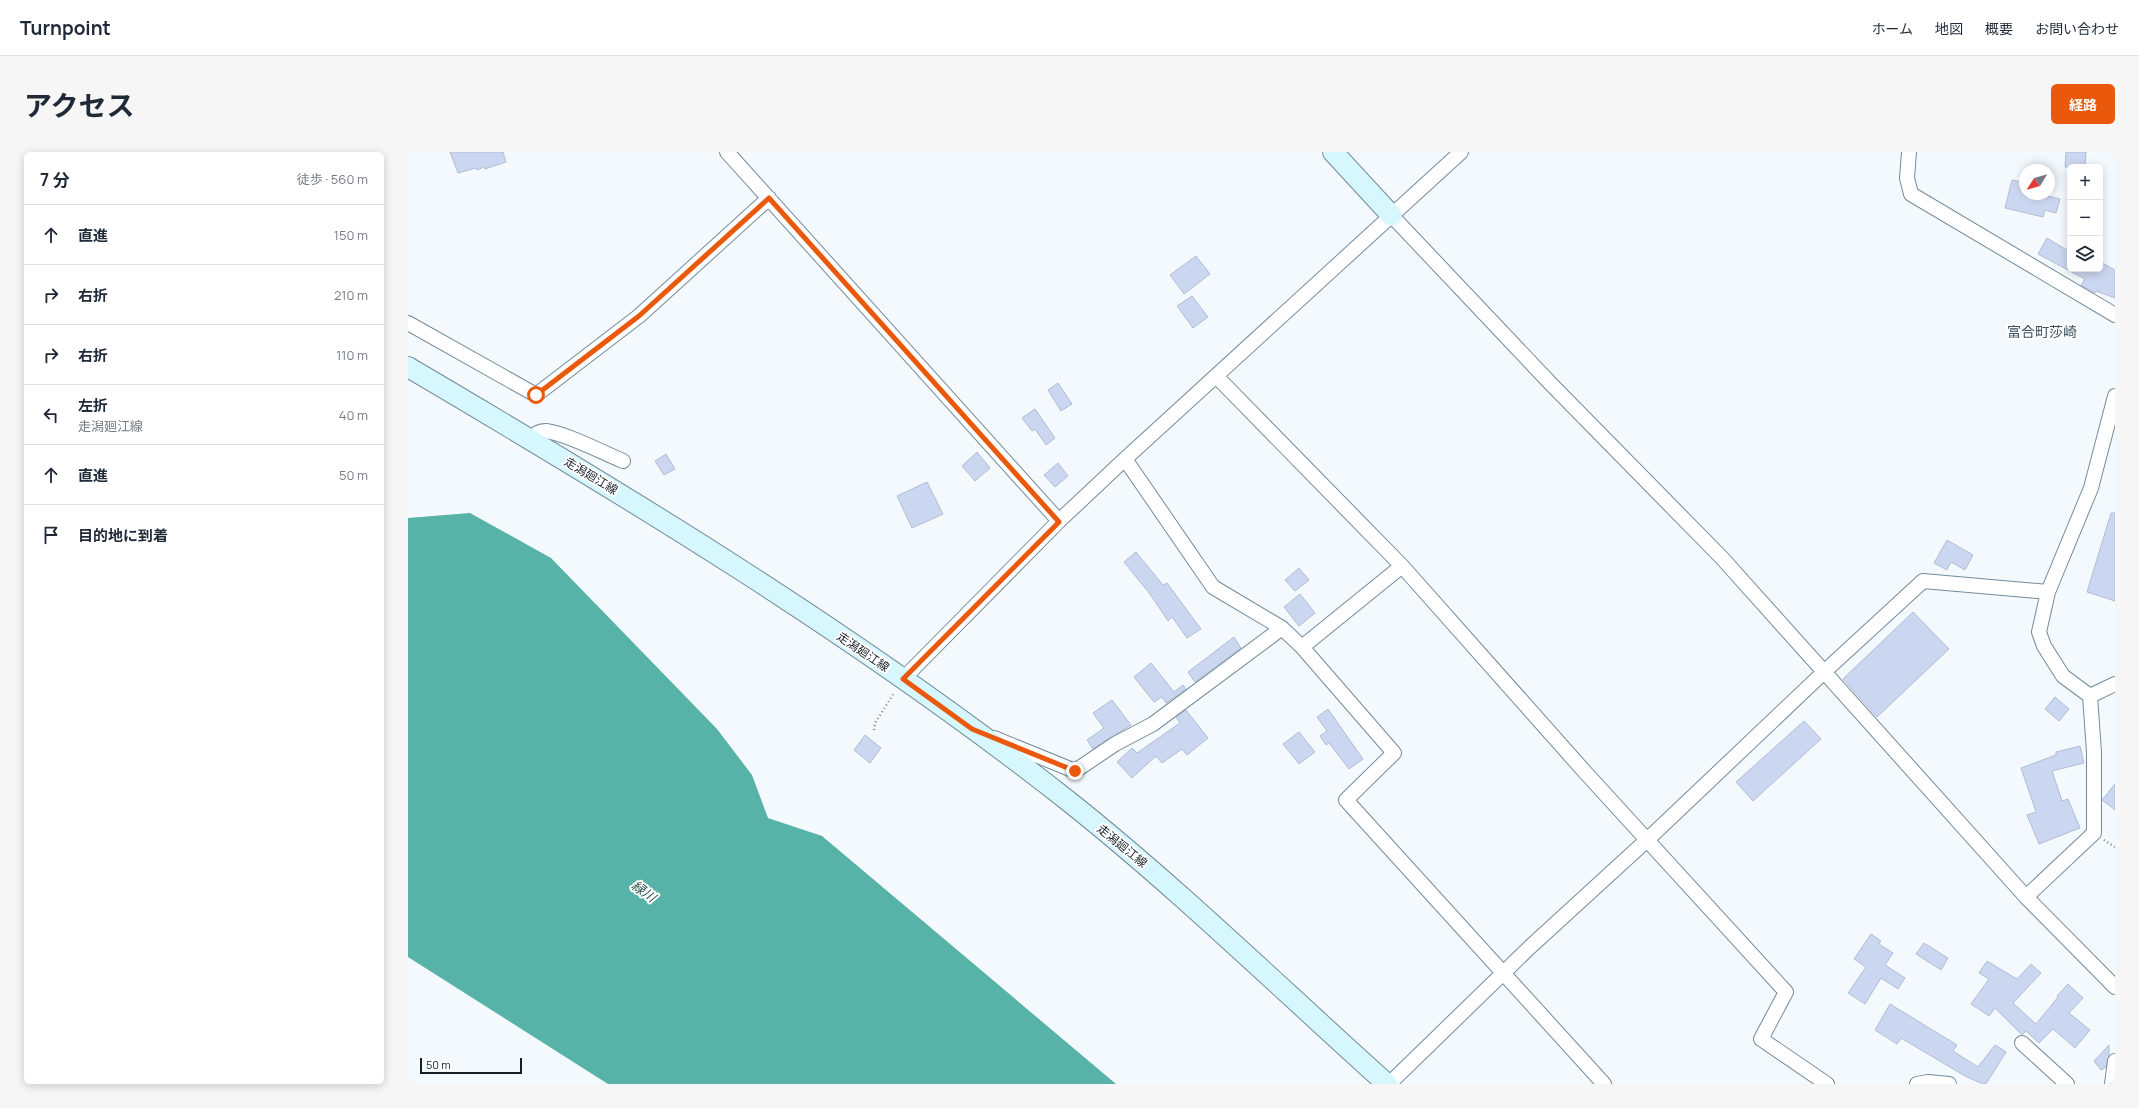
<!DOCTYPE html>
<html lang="ja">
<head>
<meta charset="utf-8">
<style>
  :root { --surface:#fff; --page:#f6f6f7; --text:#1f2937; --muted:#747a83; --line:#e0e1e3; --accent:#ea580c }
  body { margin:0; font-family:Manrope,"Noto Sans JP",sans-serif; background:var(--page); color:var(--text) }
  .controls { position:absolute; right:12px; top:12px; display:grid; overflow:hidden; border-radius:6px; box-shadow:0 2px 10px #0003 }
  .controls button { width:36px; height:36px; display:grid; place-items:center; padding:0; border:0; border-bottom:1px solid var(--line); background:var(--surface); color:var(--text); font:20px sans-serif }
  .compass { position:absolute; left:1611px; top:12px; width:36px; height:36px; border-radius:50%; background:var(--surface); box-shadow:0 2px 10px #0003; rotate:233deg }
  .scale { position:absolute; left:12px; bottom:10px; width:102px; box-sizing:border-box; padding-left:4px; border:2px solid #161f26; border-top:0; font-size:11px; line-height:14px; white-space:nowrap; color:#161f26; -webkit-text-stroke:3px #fff; paint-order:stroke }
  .stop { position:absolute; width:12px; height:12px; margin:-9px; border:3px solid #ea580c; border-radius:50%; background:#fff }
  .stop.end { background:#ea580c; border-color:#fff; box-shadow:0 1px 4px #0008 }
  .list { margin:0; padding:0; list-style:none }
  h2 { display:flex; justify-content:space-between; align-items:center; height:52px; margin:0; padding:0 16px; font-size:17px }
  h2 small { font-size:13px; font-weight:400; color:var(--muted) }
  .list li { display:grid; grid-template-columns:26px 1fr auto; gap:12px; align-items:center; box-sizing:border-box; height:60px; padding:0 16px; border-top:1px solid var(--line) }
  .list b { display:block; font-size:15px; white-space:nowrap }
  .list p { margin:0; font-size:13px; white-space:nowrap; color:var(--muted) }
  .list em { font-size:13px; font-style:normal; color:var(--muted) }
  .icon { flex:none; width:22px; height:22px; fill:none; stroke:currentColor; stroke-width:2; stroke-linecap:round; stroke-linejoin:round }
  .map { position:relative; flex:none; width:1707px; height:932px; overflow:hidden; border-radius:6px }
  header { display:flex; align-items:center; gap:24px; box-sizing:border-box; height:56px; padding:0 20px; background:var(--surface); border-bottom:1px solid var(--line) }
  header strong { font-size:19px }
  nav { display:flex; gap:22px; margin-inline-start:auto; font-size:14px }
  .intro { display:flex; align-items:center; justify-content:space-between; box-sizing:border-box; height:96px; padding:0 24px }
  h1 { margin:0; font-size:28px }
  .button { padding:10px 18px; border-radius:6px; background:var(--accent); color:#fff; font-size:14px; font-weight:700 }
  main { display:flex; gap:24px; padding:0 24px }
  aside { flex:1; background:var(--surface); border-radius:6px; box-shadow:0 2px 10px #0003 }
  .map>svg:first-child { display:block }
  .water { fill:#57b2a8 }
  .building { fill:#cbd7f0; stroke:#b1bdd5 }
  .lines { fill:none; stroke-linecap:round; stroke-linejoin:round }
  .street-casing { stroke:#748b9c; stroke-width:16 }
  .secondary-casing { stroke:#748b9c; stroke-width:22 }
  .path { stroke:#858c92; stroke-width:2.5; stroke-dasharray:1 3; stroke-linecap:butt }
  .street { stroke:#fff; stroke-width:14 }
  .secondary { stroke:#d6f7fe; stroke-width:20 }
  .route { stroke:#ea580c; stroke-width:5 }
  .labels { text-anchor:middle; stroke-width:4; stroke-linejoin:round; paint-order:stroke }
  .street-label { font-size:12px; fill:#161f26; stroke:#fff }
  .water-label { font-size:13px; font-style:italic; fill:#244d48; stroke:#fff }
  .quarter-label { font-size:14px; fill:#3d5261; stroke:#fff }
</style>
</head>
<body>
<header>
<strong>Turnpoint</strong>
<nav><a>ホーム</a><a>地図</a><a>概要</a><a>お問い合わせ</a></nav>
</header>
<div class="intro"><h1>アクセス</h1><a class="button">経路</a></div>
<main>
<aside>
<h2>7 分<small>徒歩 · 560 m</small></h2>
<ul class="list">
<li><svg class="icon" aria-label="ahead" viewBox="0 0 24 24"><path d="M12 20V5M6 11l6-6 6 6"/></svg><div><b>直進</b></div><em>150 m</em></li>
<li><svg class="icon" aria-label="right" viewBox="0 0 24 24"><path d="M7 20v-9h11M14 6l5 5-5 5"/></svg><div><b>右折</b></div><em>210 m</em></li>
<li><svg class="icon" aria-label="right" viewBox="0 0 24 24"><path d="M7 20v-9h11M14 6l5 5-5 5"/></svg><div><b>右折</b></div><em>110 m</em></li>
<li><svg class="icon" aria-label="left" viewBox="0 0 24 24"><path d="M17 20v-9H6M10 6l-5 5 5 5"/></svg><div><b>左折</b><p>走潟廻江線</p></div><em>40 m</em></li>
<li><svg class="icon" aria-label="ahead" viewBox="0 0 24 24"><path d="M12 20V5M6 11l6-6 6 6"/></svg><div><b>直進</b></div><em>50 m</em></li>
<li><svg class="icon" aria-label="arrive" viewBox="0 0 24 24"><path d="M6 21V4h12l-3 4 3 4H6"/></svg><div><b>目的地に到着</b></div></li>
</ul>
</aside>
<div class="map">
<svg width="1707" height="932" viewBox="0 0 1707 932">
  <rect width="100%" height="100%" fill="#f4f9fd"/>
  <!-- water -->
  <path class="water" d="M62,361L143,406L309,577L344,623L360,666L414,684L708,932H200L0,805V366Z"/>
  <!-- building -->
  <path class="building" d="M42,0H95L98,10L77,17L76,15L69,18L68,16L50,21Z
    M1658,0H1678L1677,15H1657Z
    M1604,28L1614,30L1612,37L1617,39V42H1631L1652,47L1648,61L1637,58L1635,65L1597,56Z
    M1639,86L1662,100V117H1692V110L1707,118V146L1688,139L1687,141L1673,133L1677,127L1630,102Z
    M788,104L802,122L776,142L762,123Z
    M784,144L800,165L785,176L769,154Z
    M650,231L664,252L653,259L640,238Z
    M627,257L647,286L638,293L627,277L624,279L614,266Z
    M569,300L582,316L567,329L554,314Z
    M258,302L267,317L256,323L247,309Z
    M650,311L660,324L647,335L636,323Z
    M519,330L535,362L504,376L489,344Z
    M1703,361H1707V449L1679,440Z
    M1539,388L1565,403L1557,418L1543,410L1539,418L1526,411Z
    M728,400L755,433L759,431L793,477L779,486L764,465L760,469L742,442L716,410Z
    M891,416L901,428L887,439L877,428Z
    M892,442L907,461L891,474L876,455Z
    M1505,460L1541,497L1469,565L1435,527Z
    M826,485L833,496L787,530L780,520Z
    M743,511L766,540L775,533L778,537L758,551L754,545L746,550L726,525Z
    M1647,545L1661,557L1651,569L1637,557Z
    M704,548L723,573L685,597L679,588L696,576L685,561Z
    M920,557L955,607L941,617L921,591L918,593L912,584L919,579L909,565Z
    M778,558L800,586L779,603L774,597L754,611L748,604L724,626L709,610L724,596L729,601L772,571L768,565Z
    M1396,569L1413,587L1345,649L1328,630Z
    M891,580L907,600L891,612L875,592Z
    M457,583L473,596L462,611L446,598Z
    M1672,594L1676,611L1644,619L1654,649L1660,647L1672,676L1631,692L1619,663L1628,660L1613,616L1648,603V600Z
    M1707,632V658L1694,648Z
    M1463,782L1473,789L1471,792L1485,801L1477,813L1497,826L1490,837L1473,826L1457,852L1440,841L1458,815L1446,807Z
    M1516,791L1540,806L1533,818L1508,802Z
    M1579,809L1609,827L1623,812L1633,821L1605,851L1628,872L1650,845L1649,844L1660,832L1675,846L1661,861L1682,878L1667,896L1645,877L1631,891L1618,879L1614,883L1587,856L1581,864L1563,852L1581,827L1571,821Z
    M1482,852L1549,893L1545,899L1570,915L1587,893L1598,900L1578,932H1575L1557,924L1493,886L1489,892L1467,878Z
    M1701,893V903L1698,915L1693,918L1686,909Z"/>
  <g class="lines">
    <!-- street casing -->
    <g class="street-casing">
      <path id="street" d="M319,0L651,369
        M1501,0L1499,26L1503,42L1707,163
        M984,64L1142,231L1314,406L1618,745L1707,835
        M0,171L128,243L231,164L361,46
        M808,224L994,414L1176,619L1378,840L1353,887L1419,932
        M122,287C127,282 131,279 138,279C157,281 196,301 215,309
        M717,307L805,435L874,476L894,495L986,601L938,648L1196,932
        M894,495L994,414
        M495,527L651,369L717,307L1053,0
        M1682,544L1655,524L1636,494L1631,480L1640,440L1683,336L1707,244
        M1682,544L1707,532
        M586,586L667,619L707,592L745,572L874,476
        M1618,745L1686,681V600L1682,544
        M1614,891L1659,932
        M981,932L1122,795L1239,688L1416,520L1515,429L1640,440
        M1509,932L1520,930L1541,932
        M1704,932L1707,909"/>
    </g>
    <!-- secondary casing -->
    <g class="secondary-casing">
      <path id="secondary" d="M925,0L984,64
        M0,215C226,348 453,486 659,648C771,737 873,837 979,932"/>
    </g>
    <!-- path -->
    <path class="path" d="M466,578L467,571L486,541
      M1696,688L1707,695"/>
    <!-- street -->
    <use href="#street" class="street"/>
    <!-- secondary -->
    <use href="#secondary" class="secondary"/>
  </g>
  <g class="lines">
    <!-- route -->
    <path class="route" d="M128,243L231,164L361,46L651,370L495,527L564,577L667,619"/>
  </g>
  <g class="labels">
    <!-- street labels -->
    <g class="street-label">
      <text transform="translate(183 324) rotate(31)" y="4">走潟廻江線</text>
      <text transform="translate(455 500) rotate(34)" y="4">走潟廻江線</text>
      <text transform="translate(714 694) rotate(39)" y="4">走潟廻江線</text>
    </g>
    <!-- water labels -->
    <g class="water-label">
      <text transform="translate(236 739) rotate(36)" y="5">緑川</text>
    </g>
    <!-- quarter labels -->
    <g class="quarter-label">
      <text x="1634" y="185">富合町莎崎</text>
    </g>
  </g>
</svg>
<div class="controls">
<button>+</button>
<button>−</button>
<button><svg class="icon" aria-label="layers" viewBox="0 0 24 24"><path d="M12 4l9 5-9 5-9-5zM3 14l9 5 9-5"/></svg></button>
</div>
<svg class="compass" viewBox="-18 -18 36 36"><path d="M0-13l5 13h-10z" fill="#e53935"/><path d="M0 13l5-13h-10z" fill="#747a83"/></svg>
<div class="scale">50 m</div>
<div class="stop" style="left:128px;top:243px"></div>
<div class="stop end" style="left:667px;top:619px"></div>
</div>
</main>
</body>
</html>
